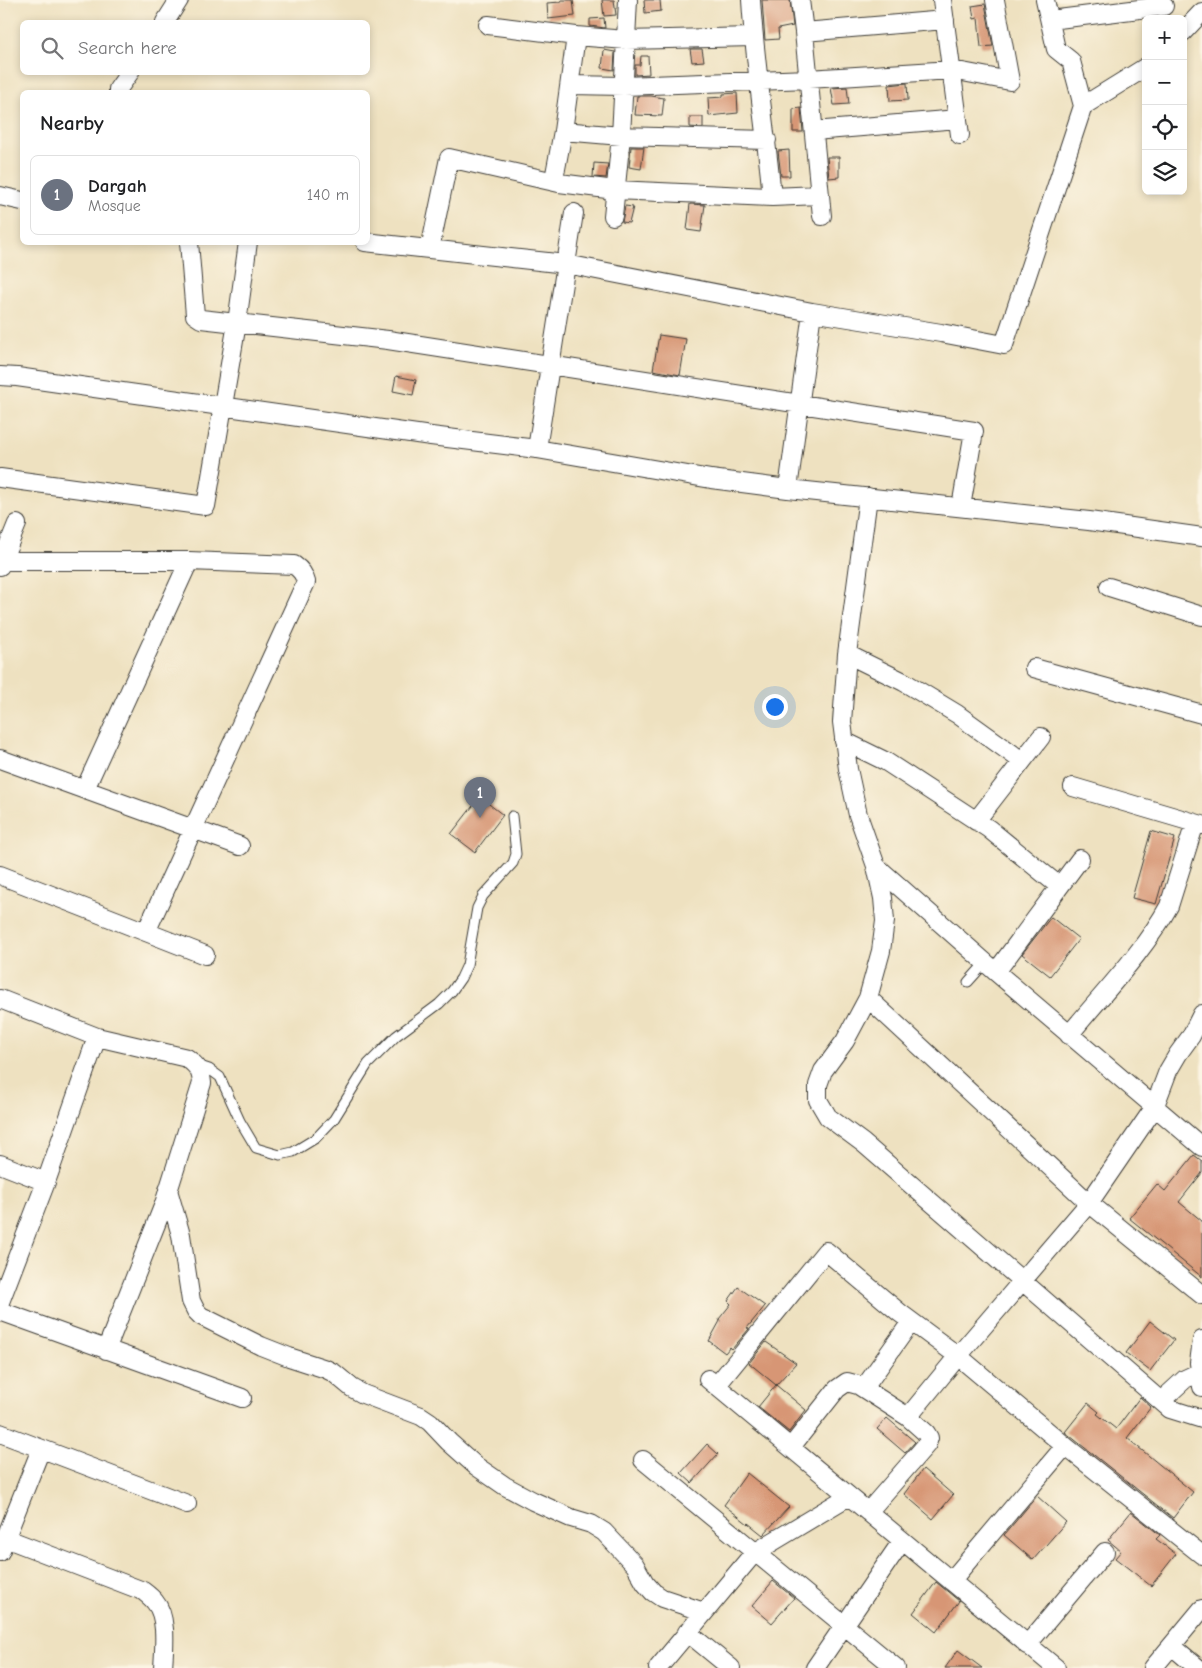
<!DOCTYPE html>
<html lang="en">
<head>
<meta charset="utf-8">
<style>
  :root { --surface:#fff; --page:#f6f6f6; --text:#202124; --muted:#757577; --line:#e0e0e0; --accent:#7c3aed }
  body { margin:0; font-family:"Comic Neue",sans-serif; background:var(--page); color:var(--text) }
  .controls { position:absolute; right:15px; top:15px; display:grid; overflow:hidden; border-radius:8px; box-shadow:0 2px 8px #0003 }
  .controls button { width:45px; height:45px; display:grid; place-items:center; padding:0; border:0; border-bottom:1px solid var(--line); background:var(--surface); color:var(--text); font:25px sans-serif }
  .you { position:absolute; left:774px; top:706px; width:18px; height:18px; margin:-12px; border:4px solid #fff; border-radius:50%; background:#1a73e8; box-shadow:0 0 0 8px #1a73e833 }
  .badge { display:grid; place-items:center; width:32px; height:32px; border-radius:50%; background:var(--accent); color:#fff; font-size:16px; font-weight:700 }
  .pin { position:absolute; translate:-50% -41px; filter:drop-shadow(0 1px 2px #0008) }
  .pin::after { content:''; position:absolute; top:26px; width:18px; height:15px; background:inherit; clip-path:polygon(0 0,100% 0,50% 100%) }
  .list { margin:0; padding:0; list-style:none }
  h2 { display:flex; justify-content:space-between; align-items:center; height:65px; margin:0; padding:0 20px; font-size:21px }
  h2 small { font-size:16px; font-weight:400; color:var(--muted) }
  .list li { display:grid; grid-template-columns:32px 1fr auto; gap:15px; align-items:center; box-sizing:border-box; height:80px; margin:0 10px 10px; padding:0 10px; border:1px solid var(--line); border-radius:8px }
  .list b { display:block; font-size:19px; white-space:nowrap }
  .list p { margin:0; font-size:16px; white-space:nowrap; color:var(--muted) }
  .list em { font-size:16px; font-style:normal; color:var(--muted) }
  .icon { flex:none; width:28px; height:28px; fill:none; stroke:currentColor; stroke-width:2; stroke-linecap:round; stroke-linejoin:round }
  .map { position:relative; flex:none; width:1202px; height:1668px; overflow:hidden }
  .search { position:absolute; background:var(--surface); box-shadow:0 2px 8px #0003; left:20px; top:20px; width:350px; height:55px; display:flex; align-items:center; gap:12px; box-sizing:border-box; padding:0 18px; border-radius:8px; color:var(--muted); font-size:19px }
  .panel { position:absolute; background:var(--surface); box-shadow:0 2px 8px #0003; left:20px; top:90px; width:350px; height:155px; border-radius:8px }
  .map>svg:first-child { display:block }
  .building { fill:#d79675 }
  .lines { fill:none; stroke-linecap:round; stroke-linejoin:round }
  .service-casing { stroke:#3c3a35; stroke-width:11 }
  .minor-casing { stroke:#3c3a35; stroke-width:20 }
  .service { stroke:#fff; stroke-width:9 }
  .minor { stroke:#fff; stroke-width:18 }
</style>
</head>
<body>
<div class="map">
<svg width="1202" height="1668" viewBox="0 0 1202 1668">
  <rect width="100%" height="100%" fill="#fcf5e5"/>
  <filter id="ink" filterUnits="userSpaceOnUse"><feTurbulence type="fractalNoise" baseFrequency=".02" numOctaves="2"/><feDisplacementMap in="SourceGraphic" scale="10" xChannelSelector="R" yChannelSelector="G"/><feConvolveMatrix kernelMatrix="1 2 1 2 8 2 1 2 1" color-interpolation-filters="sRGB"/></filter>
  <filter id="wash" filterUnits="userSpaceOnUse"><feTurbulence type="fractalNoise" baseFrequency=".0096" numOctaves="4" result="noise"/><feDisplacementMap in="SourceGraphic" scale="20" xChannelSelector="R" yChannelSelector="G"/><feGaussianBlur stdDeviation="1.12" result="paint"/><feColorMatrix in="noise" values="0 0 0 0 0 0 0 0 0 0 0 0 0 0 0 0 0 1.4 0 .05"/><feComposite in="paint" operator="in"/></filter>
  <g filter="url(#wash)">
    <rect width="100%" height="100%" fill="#eee1c0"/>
    <g id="blocks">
      <!-- building -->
      <path class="building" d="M561,0H573L575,16L548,19L547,3L561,2Z
        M602,0H614L616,15L604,16Z
        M644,0H660L661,11L645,13Z
        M762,0H790L793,26L778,29L779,39L765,40Z
        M985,4L993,46L981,47L978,18L974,19L972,6Z
        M604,18L605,28L590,26V19Z
        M690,49H702L704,61L692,62Z
        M604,50L615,52L614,70L602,68Z
        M641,56H648L649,74L635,75V65H640Z
        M907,83L908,100L890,101L889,85Z
        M847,87L849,104L834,105L831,88Z
        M737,93L738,113L709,116L708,98L723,97V94Z
        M637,96H651L664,98L662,116L635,115Z
        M801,108L803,132H793V109Z
        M690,117H703V128L690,127Z
        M631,147H644L641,169L629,167Z
        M789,150L790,176H781L778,151Z
        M827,157H839V177L829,178Z
        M594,163L608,164L606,178L593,177Z
        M690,204L705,205L701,232L687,230Z
        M625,206L633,207L629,223L622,222Z
        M659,335L686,339L680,375L653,370Z
        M396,376L416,380L413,395L393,391Z
        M480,797L503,815L475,852L451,834Z
        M1151,831L1175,838L1156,904L1132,898Z
        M1051,917L1079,939L1050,976L1022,954Z
        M1194,1155L1202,1161V1173L1179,1202L1202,1221V1277L1129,1218L1157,1184L1165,1191Z
        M738,1287L765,1306L747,1328L749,1329L732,1349L730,1347L725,1353L709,1341L720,1321L719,1319L731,1304L728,1301Z
        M1150,1321L1174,1340L1150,1371L1126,1353Z
        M766,1342L796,1363L776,1385L749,1363Z
        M776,1385L806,1410L789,1432L758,1407Z
        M1140,1397L1151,1407L1127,1438L1193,1492L1173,1518L1065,1432L1088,1403L1099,1412L1097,1414L1116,1429Z
        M887,1418L915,1442L905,1453L877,1429Z
        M707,1444L718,1454L692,1483L681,1473Z
        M923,1469L953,1495L933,1519L904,1494Z
        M747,1473L789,1507L763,1535L748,1523V1524L724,1505Z
        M1037,1496L1066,1522L1033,1560L1004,1535Z
        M1131,1512L1160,1535L1156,1539L1176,1554L1151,1586L1115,1558L1121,1551L1108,1540Z
        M773,1581L794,1598L772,1623L752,1606Z
        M936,1582L959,1601L936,1632L913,1613Z
        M958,1650L982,1668H945Z"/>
    </g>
  </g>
  <g filter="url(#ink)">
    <use href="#blocks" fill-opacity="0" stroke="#3c3a35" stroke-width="1"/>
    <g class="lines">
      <!-- service casing -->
      <g class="service-casing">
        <path id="service" d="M968,982L986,962
          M197,1065L209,1069L220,1077L240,1121L256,1148L280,1155L293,1152L316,1138L334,1119L368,1064L396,1036L439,1004L452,991L461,978L467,965L477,908L483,896L513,863L516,854L512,816"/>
      </g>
      <!-- minor casing -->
      <g class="minor-casing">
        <path id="minor" d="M751,0C755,66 766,131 772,197
          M800,0L804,32L822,216
          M942,0L960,135
          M1045,0L1056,49L1071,61L1083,106
          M1050,20L1164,6
          M165,22L179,0
          M488,25L576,36L626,40L753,37
          M804,32L945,20
          M1183,32L1202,12
          M576,36L563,131L555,174L556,181L559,183L615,190L772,197L819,195
          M570,85L624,86L808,79L952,70L1010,81L995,0
          M118,92V89L130,72
          M563,131L621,136L767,140
          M814,131L958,119
          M0,196L22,201
          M613,216L621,136L628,0
          M189,242L195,315L201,319L388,340L974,431L961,507
          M365,242L566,264L812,312L788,489
          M430,249L449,158L559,183
          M812,312L941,333L1004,345L1083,106L1146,67
          M0,376L17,377L431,436L537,449L711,479L788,489L1089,521L1202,537
          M537,449L574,213
          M0,478L206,506L237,323L248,242
          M868,497L847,654L842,722L848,769L858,815L876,866L883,898L885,921L881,951L868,998L845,1041L823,1071L818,1085V1100L828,1117L863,1143L1170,1409L1202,1419
          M2,561H189L294,565C301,570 304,574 306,582L146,932
          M0,566L17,524
          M1109,587L1202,616
          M847,654L904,682L957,714L1022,761
          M1034,668L1202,714
          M844,741L885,761L989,829L1059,886
          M0,759L240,846
          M1073,787L1202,825
          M85,789L189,561
          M976,821L1041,737
          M876,866L996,972L1202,1147
          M0,875L205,955
          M996,972L1080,859
          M868,998L1089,1203L1202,1295
          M0,999L97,1037L187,1058C197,1066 201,1070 202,1083L164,1204L106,1350
          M1069,1035C1103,993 1143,953 1169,906L1195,823
          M0,1164L46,1182
          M168,1190L181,1235L191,1301L196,1311L201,1316L261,1346L289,1357L326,1369L334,1373L352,1388L363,1394L421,1416L430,1422L449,1442L476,1466L505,1486L533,1501L571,1518L591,1524L604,1532L635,1565L645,1583L653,1592L662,1598L704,1612
          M0,1302L46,1182L97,1037
          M0,1311L242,1398
          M1202,1340L1199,1363L1202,1387
          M708,1379L1056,1668
          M717,1385L826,1251L900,1313L958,1356L1065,1446L1202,1555
          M864,1388L911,1322
          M1161,1401L1185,1379L1200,1372
          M0,1433L187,1504
          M791,1447L837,1389L847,1382L858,1385L908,1417
          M643,1460L896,1668
          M868,1512L927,1444L929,1438L926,1433L908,1417L958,1356L1089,1203L1154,1108L1168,1071L1178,1054L1191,1036L1202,1014
          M5,1538L143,1591C147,1594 152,1598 155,1602C168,1617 164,1649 163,1668
          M0,1552L41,1449
          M951,1581L1065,1446
          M687,1632L731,1668
          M1027,1645L1105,1552
          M1172,1646L1198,1668
          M658,1668L754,1553L849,1496
          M815,1668L902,1541
          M1153,1668L1202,1609"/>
      </g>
      <!-- service -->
      <use href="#service" class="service"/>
      <!-- minor -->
      <use href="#minor" class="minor"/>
    </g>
  </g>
</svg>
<div class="controls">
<button>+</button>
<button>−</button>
<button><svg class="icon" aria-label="locate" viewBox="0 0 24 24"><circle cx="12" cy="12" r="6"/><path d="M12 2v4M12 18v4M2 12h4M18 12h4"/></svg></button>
<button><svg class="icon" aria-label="layers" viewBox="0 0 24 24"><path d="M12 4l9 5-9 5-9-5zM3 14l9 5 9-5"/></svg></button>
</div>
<div class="you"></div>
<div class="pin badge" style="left:480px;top:818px;background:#6b7280">1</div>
<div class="search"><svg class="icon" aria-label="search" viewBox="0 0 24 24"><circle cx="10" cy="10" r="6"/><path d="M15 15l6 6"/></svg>Search here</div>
<section class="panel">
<h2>Nearby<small></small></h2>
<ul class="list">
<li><span class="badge" style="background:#6b7280">1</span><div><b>Dargah</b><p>Mosque</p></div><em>140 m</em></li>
</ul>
</section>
</div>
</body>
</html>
